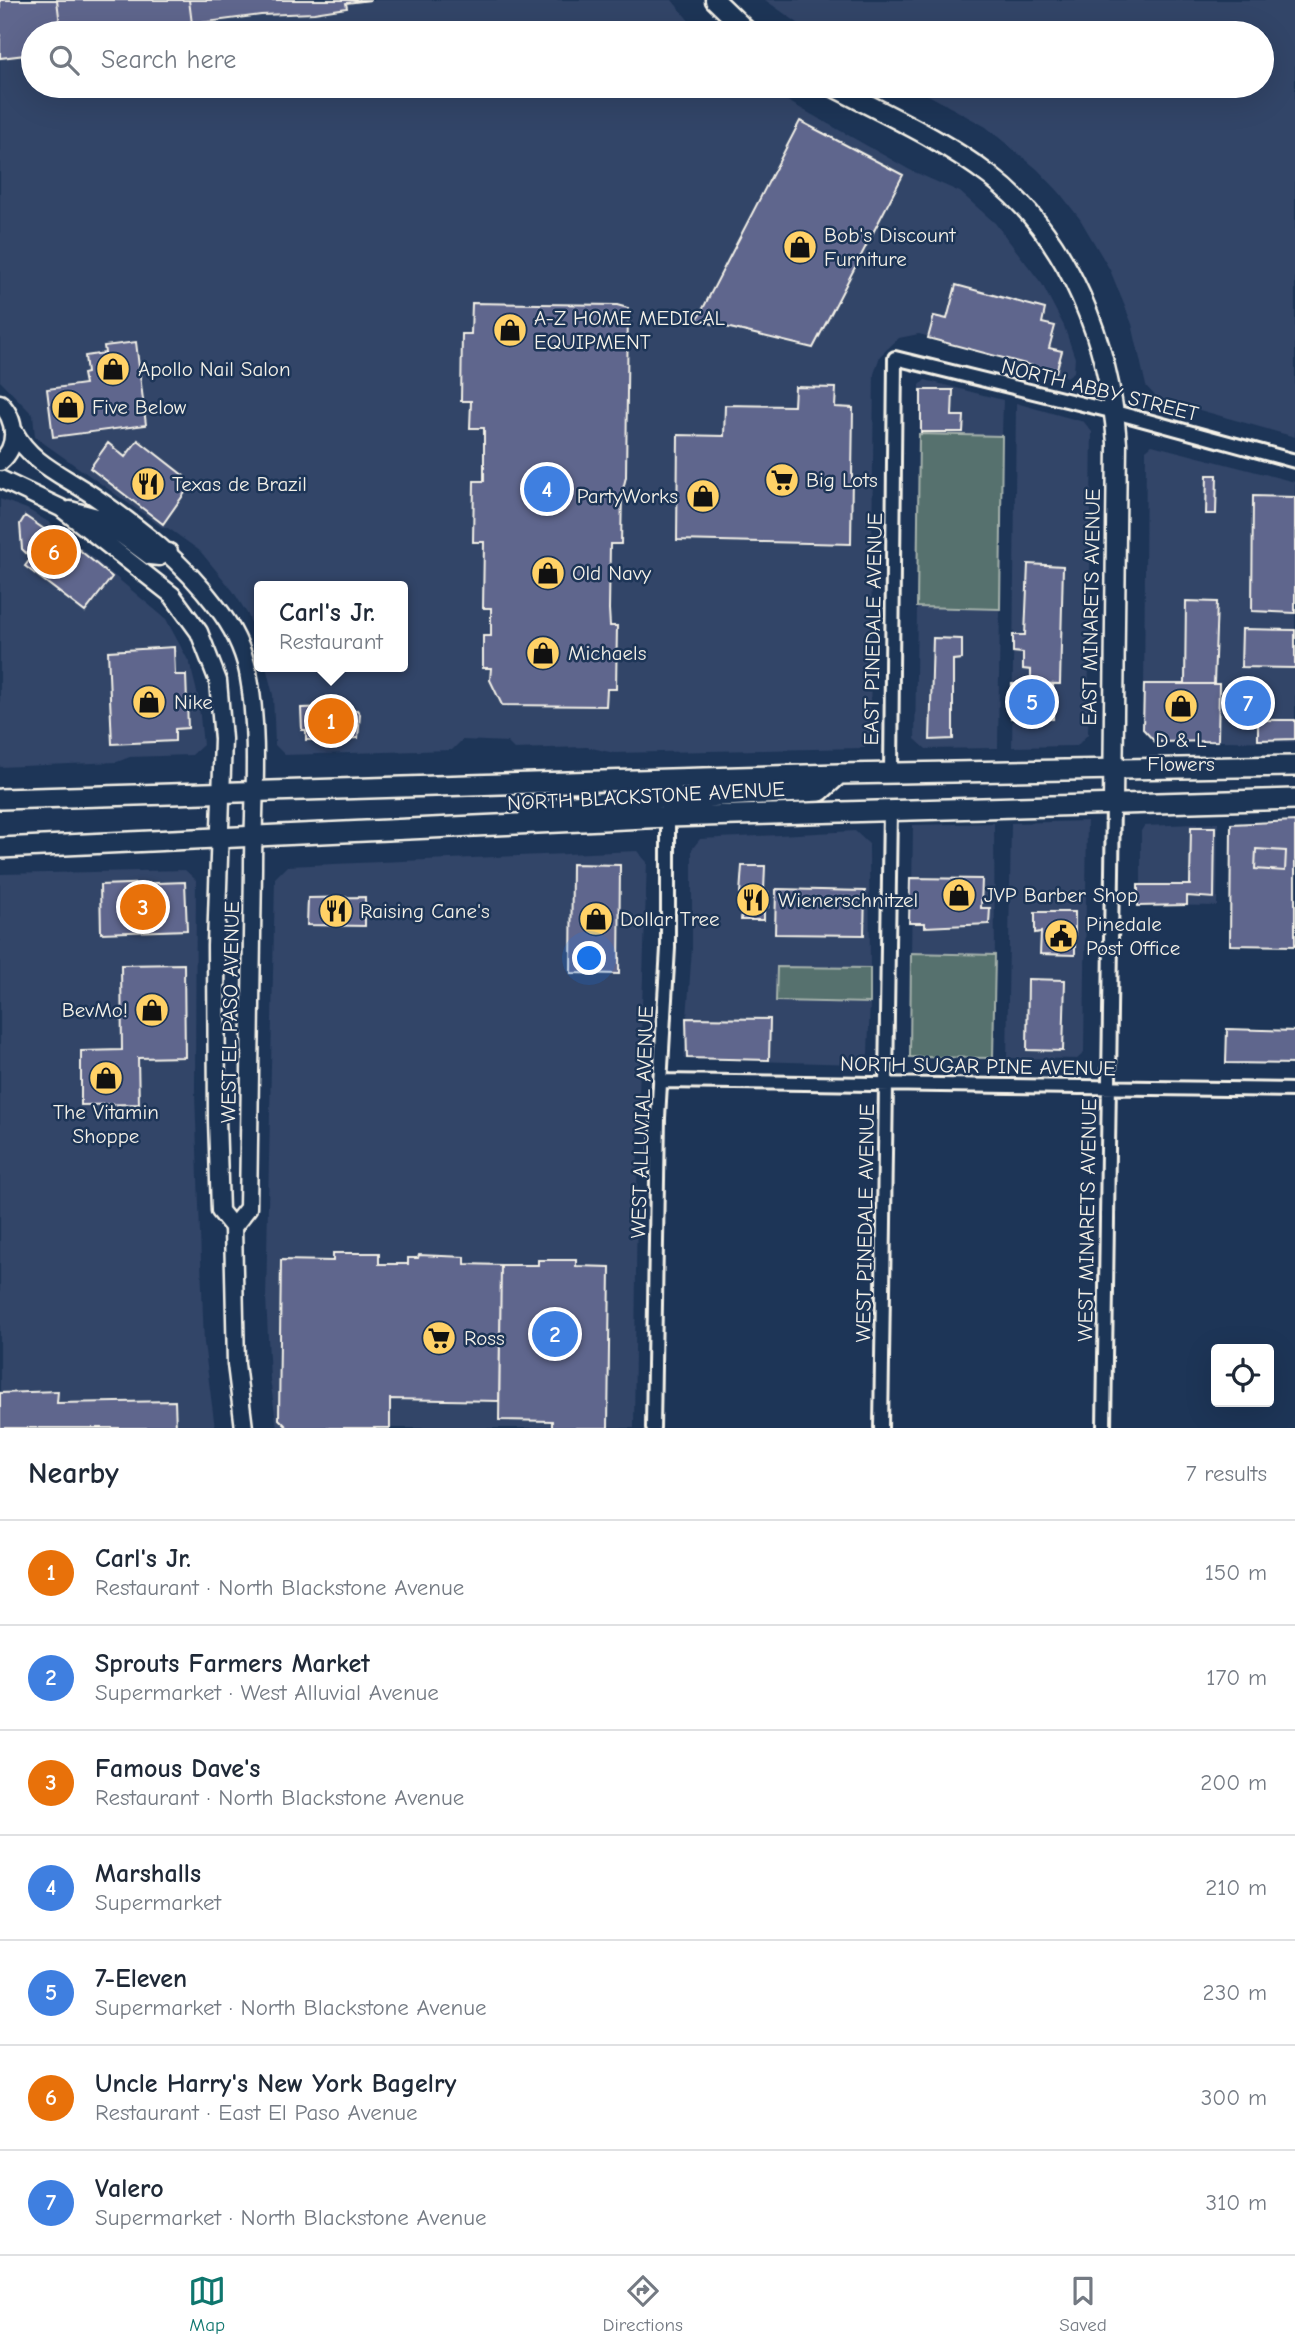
<!DOCTYPE html>
<html lang="en">
<head>
<meta charset="utf-8">
<style>
  :root { --surface:#fff; --page:#f6f6f7; --text:#1f2937; --muted:#747a83; --line:#e0e1e3; --accent:#0f766e }
  body { margin:0; font-family:"Comic Neue",sans-serif; background:var(--page); color:var(--text) }
  .controls { position:absolute; right:21px; bottom:21px; display:grid; overflow:hidden; border-radius:7px; box-shadow:0 7px 28px #0002 }
  .controls button { width:63px; height:63px; display:grid; place-items:center; padding:0; border:0; border-bottom:2px solid var(--line); background:var(--surface); color:var(--text); font:35px sans-serif }
  .you { position:absolute; left:590px; top:959px; width:24px; height:24px; margin:-18px; border:5px solid #fff; border-radius:50%; background:#1a73e8; box-shadow:0 0 0 10px #1a73e833 }
  .badge { display:grid; place-items:center; width:46px; height:46px; border-radius:50%; background:var(--accent); color:#fff; font-size:23px; font-weight:700 }
  .pin { position:absolute; translate:-50% -50%; border:4px solid #fff; box-shadow:0 2px 7px #0006 }
  .popup { position:absolute; left:254px; top:581px; width:154px; height:91px; box-sizing:border-box; display:grid; place-content:center; border-radius:7px; background:var(--surface); filter:drop-shadow(0 2px 5px #0005); font-size:23px; white-space:nowrap; color:var(--muted) }
  .popup b { font-size:26px; color:var(--text) }
  .popup::after { content:''; position:absolute; left:50%; top:100%; margin-left:-14px; border:14px solid transparent; border-top-color:var(--surface) }
  .list { margin:0; padding:0; list-style:none }
  h2 { display:flex; justify-content:space-between; align-items:center; height:91px; margin:0; padding:0 28px; font-size:30px }
  h2 small { font-size:23px; font-weight:400; color:var(--muted) }
  .list li { display:grid; grid-template-columns:46px 1fr auto; gap:21px; align-items:center; box-sizing:border-box; height:105px; padding:0 28px; border-top:2px solid var(--line) }
  .list b { display:block; font-size:26px; white-space:nowrap }
  .list p { margin:0; font-size:23px; white-space:nowrap; color:var(--muted) }
  .list em { font-size:23px; font-style:normal; color:var(--muted) }
  .icon { flex:none; width:38px; height:38px; fill:none; stroke:currentColor; stroke-width:2; stroke-linecap:round; stroke-linejoin:round }
  .map { position:relative; flex:none; width:1295px; height:1428px; overflow:hidden }
  .search { position:absolute; background:var(--surface); box-shadow:0 7px 28px #0002; left:21px; right:21px; top:21px; height:77px; display:flex; align-items:center; gap:18px; box-sizing:border-box; padding:0 24px; border-radius:38px; color:var(--muted); font-size:26px }
  .sheet { height:826px; background:var(--surface) }
  nav { display:flex; justify-content:space-around; align-items:center; box-sizing:border-box; height:98px; border-top:2px solid var(--line); background:var(--surface); font-size:19px; color:var(--muted) }
  nav a { display:grid; justify-items:center; gap:4px }
  nav .on { color:var(--accent) }
  .map>svg:first-child { display:block }
  .built { fill:#314467 }
  .green { fill:#56716e; stroke:#a5b1ab; stroke-width:2 }
  .building { fill:#5f668d; stroke:#f4f1e8; stroke-width:2 }
  .lines { fill:none; stroke-linecap:round; stroke-linejoin:round }
  .minor-casing { stroke:#f4f1e8; stroke-width:18 }
  .tertiary-casing { stroke:#f4f1e8; stroke-width:21 }
  .secondary-casing { stroke:#f4f1e8; stroke-width:23 }
  .primary-casing { stroke:#f4f1e8; stroke-width:24 }
  .minor { stroke:#1d3557; stroke-width:12 }
  .tertiary { stroke:#1d3557; stroke-width:16 }
  .secondary { stroke:#1d3557; stroke-width:18 }
  .primary { stroke:#1d3557; stroke-width:19 }
  .labels { text-anchor:middle; stroke-width:5; stroke-linejoin:round; paint-order:stroke }
  .poi-label { font-size:21px; fill:#f4f1e8; stroke:#1d3557; text-anchor:start }
  .street-label { font-size:21px; fill:#f4f1e8; stroke:#1d3557 }
</style>
</head>
<body>
<div class="map">
<svg width="1295" height="1428" viewBox="0 0 1295 1428">
  <rect width="100%" height="100%" fill="#1d3557"/>
  <filter id="ink" filterUnits="userSpaceOnUse"><feTurbulence type="fractalNoise" baseFrequency=".0143" numOctaves="2"/><feDisplacementMap in="SourceGraphic" scale="14" xChannelSelector="R" yChannelSelector="G"/><feConvolveMatrix kernelMatrix="1 2 1 2 8 2 1 2 1" color-interpolation-filters="sRGB"/></filter>
  <g filter="url(#ink)">
    <!-- built -->
    <path class="built" d="M0,0H672L699,33H33V86H761L910,170L960,192L995,223L1042,284L1064,326L1075,358L1074,372L1067,377L919,334L899,338L880,356L874,374L870,742L864,748L614,753L587,747L514,749L507,742L462,740L452,750L285,755L275,745L273,695L266,667H403V586H259V645L248,615L233,591L200,551L168,528H163L35,437L33,415L0,381Z
      M765,0H1295V437L1157,398L1146,386L1132,324L1110,270L1080,219L1059,192L1037,169L986,127L912,86H1262V33H812Z
      M925,380L1003,400L1002,436L919,434L920,385Z
      M1016,403L1084,422L1092,432L1088,734L1077,746L1012,747Z
      M1152,445L1295,482V742L1218,741V684H1144L1146,450Z
      M0,499L27,509L55,526L166,619L190,664L198,696L203,745L192,755L130,757L117,762L0,767Z
      M917,607L1000,609L998,748L926,749L915,739Z
      M1087,821L1084,1053L1077,1059L1007,1058L1011,823Z
      M994,823L995,955L911,953L913,825Z
      M1218,823L1217,906L1141,905V831L1144,826Z
      M855,831L869,844L870,968L777,967L776,1001L870,1003L868,1054L856,1064L684,1059L692,948V849L700,839Z
      M637,851L647,862L638,1124L634,1428H277L270,1379L266,1298L275,878L287,866Z
      M185,870L196,880L195,1093L204,1343L215,1428H0V874Z"/>
    <!-- green -->
    <path class="green" d="M919,434L1002,436L1000,609L917,607Z
      M911,953L995,955L993,1058L910,1057Z
      M777,967L870,968V1003L776,1001Z"/>
    <!-- building -->
    <path class="building" d="M0,0H57L61,33H33V54L0,58Z
      M57,0H189L192,24L133,33H61Z
      M189,0H371L346,3L347,8L314,13L261,15L192,24Z
      M800,121L903,175L813,348L697,320Z
      M956,285L1045,309L1042,323L1055,326L1049,348L1062,351L1056,372L928,338L934,316L947,319Z
      M472,303L617,305L628,308L626,477L622,493L621,544H610L609,609L610,626H617L616,689H607L606,706L502,705L490,680L491,668H483V636H491V608H483L484,542H473L474,481H484V428H470L471,401H461L462,334H471Z
      M136,342L146,425L53,437L47,389L85,384L83,374L87,373L85,356L105,353L104,346Z
      M795,387L836,388L835,407L853,408L851,544L677,540L678,435L724,436L725,405L794,406Z
      M921,390H953L952,416H964L963,432H921Z
      M138,440L184,476L180,481L189,487L163,524L90,468L108,443L125,457Z
      M1207,475H1217L1216,514H1206Z
      M1253,496L1295,497V613L1252,611Z
      M25,516L50,533L53,528L112,577L85,612L25,566L31,558L22,549L20,524Z
      M1028,564L1063,566L1060,684L1031,683V670L1023,669V653L1013,652V635H1025Z
      M1186,601L1217,602L1214,684H1185Z
      M1242,629L1295,630V668L1241,667Z
      M933,638L962,639V659L953,660V739L930,740Z
      M174,647L175,675H186L188,728L175,729V741L112,744L108,651Z
      M1012,684L1053,685V719L1011,718Z
      M1144,684H1219L1218,741L1155,742L1143,729Z
      M1259,690L1266,711L1236,717L1231,695Z
      M333,707L334,711L357,710L360,714L358,738L306,740V730H302L301,708Z
      M1258,720H1295V739L1258,740Z
      M1295,821V946L1230,945L1231,824Z
      M1191,827H1215L1214,898L1187,896V905L1138,906V885H1190Z
      M1256,849L1286,851L1285,871L1255,869Z
      M572,864L620,865L619,974L571,973Z
      M742,866H765L764,891L768,892V907L764,908V920H741L742,907H739Z
      M910,878L982,879L981,908H990L989,924L925,927V923H909Z
      M185,882L187,930L101,933L100,885Z
      M776,889L865,891L864,935L775,934Z
      M365,897V926L307,925L308,898Z
      M1035,912H1075V955L1040,954L1041,932L1035,933Z
      M184,964L185,1057L138,1058L139,1104L81,1105V1051L122,1050L121,965Z
      M1028,979L1065,980L1063,1051L1027,1050Z
      M686,1018L770,1019L769,1060L687,1058Z
      M1227,1029L1295,1031V1064L1226,1063Z
      M333,1253H379V1264H408V1258H418L419,1255L465,1257V1264L501,1265L499,1401L390,1399V1428H288L279,1419L281,1260L333,1261Z
      M538,1260H576V1266L610,1267L608,1428H552V1421L499,1420L501,1265H538Z
      M58,1391L57,1403L175,1401L176,1428H0V1393Z"/>
    <g class="lines">
      <!-- minor casing -->
      <g class="minor-casing">
        <path id="minor" d="M891,774L895,358L1115,412L1295,461
          M660,1081L1295,1090
          M653,1428L658,1118L668,948V817
          M881,1428L890,809
          M1104,1428L1113,803"/>
      </g>
      <!-- tertiary casing -->
      <g class="tertiary-casing">
        <path id="tertiary" d="M0,403C16,420 19,446 0,462
          M14,431C31,464 65,476 95,497C141,529 182,561 216,606C231,625 243,648 248,672C260,736 253,804 253,868C251,982 250,1095 248,1208L233,1227L236,1364L244,1428
          M0,479L61,508L172,595L199,632L218,681L223,739L216,946L217,1119L220,1211L233,1227
          M70,510L97,517L150,556L159,557L169,552"/>
      </g>
      <!-- secondary casing -->
      <g class="secondary-casing">
        <path id="secondary" d="M715,0L749,33
          M832,86C885,114 942,139 990,176C1070,237 1110,346 1117,443L1113,803"/>
      </g>
      <!-- primary casing -->
      <g class="primary-casing">
        <path id="primary" d="M0,799L839,774L1295,766
          M529,815L573,805L663,798L670,795L674,779
          M668,817L678,802L685,798L820,791L839,774
          M0,848L668,817L1295,799"/>
      </g>
      <!-- minor -->
      <use href="#minor" class="minor"/>
      <!-- tertiary -->
      <use href="#tertiary" class="tertiary"/>
      <!-- secondary -->
      <use href="#secondary" class="secondary"/>
      <!-- primary -->
      <use href="#primary" class="primary"/>
    </g>
  </g>
  <!-- icons -->
  <defs>
    <g id="shop-disc" transform="scale(1.75)"><circle r="9.5" fill="#ffd166" stroke="#1d3557"/><path d="M-5-2.5h2.3a2.7 3.5 0 0 1 5.4 0H5L5.5 6h-11ZM-1.5-2.5h3a1.5 2.3 0 0 0-3 0Z" fill="#111"/></g>
    <g id="supermarket-disc" transform="scale(1.75)"><circle r="9.5" fill="#ffd166" stroke="#1d3557"/><path d="M-6-5.5h2.5l.6 2H6L4.5 2H-2.5L-4.4-4H-6ZM-1.5 3.2a1.3 1.3 0 1 0 .1 0ZM3 3.2a1.3 1.3 0 1 0 .1 0Z" fill="#111"/></g>
    <g id="restaurant-disc" transform="scale(1.75)"><circle r="9.5" fill="#ffd166" stroke="#1d3557"/><path d="M-5-6h1v4h1v-4h1v4h1v-4h1v5L-1.5 .5V6h-2V.5L-5-1ZM5-6V6H3V1.5H1.5Q1.5-4 5-6Z" fill="#111"/></g>
    <g id="civic-disc" transform="scale(1.75)"><circle r="9.5" fill="#ffd166" stroke="#1d3557"/><path d="M-.6-6.5H3V-4.5H.6V-3L4-1V1h2V6H-6V1h2V-1L-.6-3ZM-1.2 2.5V6h2.4V2.5Z" fill="#111"/></g>
  </defs>
  <g fill-rule="evenodd">
    <use href="#shop-disc" x="800" y="247"/>
    <use href="#shop-disc" x="510" y="330"/>
    <use href="#shop-disc" x="113" y="369"/>
    <use href="#shop-disc" x="68" y="407"/>
    <use href="#supermarket-disc" x="782" y="480"/>
    <use href="#restaurant-disc" x="148" y="484"/>
    <use href="#shop-disc" x="703" y="496"/>
    <use href="#shop-disc" x="548" y="573"/>
    <use href="#shop-disc" x="543" y="653"/>
    <use href="#shop-disc" x="149" y="702"/>
    <use href="#shop-disc" x="1181" y="706"/>
    <use href="#shop-disc" x="959" y="895"/>
    <use href="#restaurant-disc" x="753" y="900"/>
    <use href="#restaurant-disc" x="336" y="911"/>
    <use href="#shop-disc" x="596" y="919"/>
    <use href="#civic-disc" x="1061" y="936"/>
    <use href="#shop-disc" x="152" y="1010"/>
    <use href="#shop-disc" x="106" y="1078"/>
    <use href="#supermarket-disc" x="439" y="1338"/>
  </g>
  <g class="labels">
    <!-- poi labels -->
    <g class="poi-label">
      <text x="824" y="242">Bob's Discount<tspan x="824" dy="24">Furniture</tspan></text>
      <text x="534" y="325">A-Z HOME MEDICAL<tspan x="534" dy="24">EQUIPMENT</tspan></text>
      <text x="138" y="376">Apollo Nail Salon</text>
      <text x="92" y="414">Five Below</text>
      <text x="806" y="487">Big Lots</text>
      <text x="172" y="491">Texas de Brazil</text>
      <text x="678" y="503" text-anchor="end">PartyWorks</text>
      <text x="572" y="580">Old Navy</text>
      <text x="568" y="660">Michaels</text>
      <text x="174" y="709">Nike</text>
      <text x="1181" y="747" text-anchor="middle">D &amp; L<tspan x="1181" dy="24">Flowers</tspan></text>
      <text x="984" y="902">JVP Barber Shop</text>
      <text x="778" y="907">Wienerschnitzel</text>
      <text x="360" y="918">Raising Cane's</text>
      <text x="620" y="926">Dollar Tree</text>
      <text x="1086" y="931">Pinedale<tspan x="1086" dy="24">Post Office</tspan></text>
      <text x="128" y="1017" text-anchor="end">BevMo!</text>
      <text x="106" y="1119" text-anchor="middle">The Vitamin<tspan x="106" dy="24">Shoppe</tspan></text>
      <text x="464" y="1345">Ross</text>
    </g>
    <!-- street labels -->
    <g class="street-label">
      <text transform="translate(1100 390) rotate(14)" y="7">NORTH ABBY STREET</text>
      <text transform="translate(1091 607) rotate(-89)" y="7">EAST MINARETS AVENUE</text>
      <text transform="translate(873 629) rotate(-89)" y="7">EAST PINEDALE AVENUE</text>
      <text transform="translate(646 796) rotate(-3)" y="7">NORTH BLACKSTONE AVENUE</text>
      <text transform="translate(230 1012) rotate(-89)" y="7">WEST EL PASO AVENUE</text>
      <text transform="translate(978 1066) rotate(1)" y="7">NORTH SUGAR PINE AVENUE</text>
      <text transform="translate(642 1122) rotate(-88)" y="7">WEST ALLUVIAL AVENUE</text>
      <text transform="translate(1087 1220) rotate(-89)" y="7">WEST MINARETS AVENUE</text>
      <text transform="translate(865 1223) rotate(-89)" y="7">WEST PINEDALE AVENUE</text>
    </g>
  </g>
</svg>
<div class="controls">
<button><svg class="icon" aria-label="locate" viewBox="0 0 24 24"><circle cx="12" cy="12" r="6"/><path d="M12 2v4M12 18v4M2 12h4M18 12h4"/></svg></button>
</div>
<div class="you"></div>
<div class="pin badge" style="left:331px;top:721px;background:#e8710a">1</div>
<div class="popup"><b>Carl's Jr.</b>Restaurant</div>
<div class="pin badge" style="left:555px;top:1334px;background:#3f7fe0">2</div>
<div class="pin badge" style="left:143px;top:907px;background:#e8710a">3</div>
<div class="pin badge" style="left:547px;top:489px;background:#3f7fe0">4</div>
<div class="pin badge" style="left:1032px;top:702px;background:#3f7fe0">5</div>
<div class="pin badge" style="left:54px;top:552px;background:#e8710a">6</div>
<div class="pin badge" style="left:1248px;top:703px;background:#3f7fe0">7</div>
<div class="search"><svg class="icon" aria-label="search" viewBox="0 0 24 24"><circle cx="10" cy="10" r="6"/><path d="M15 15l6 6"/></svg>Search here</div>
</div>
<section class="sheet">
<h2>Nearby<small>7 results</small></h2>
<ul class="list">
<li><span class="badge" style="background:#e8710a">1</span><div><b>Carl's Jr.</b><p>Restaurant · North Blackstone Avenue</p></div><em>150 m</em></li>
<li><span class="badge" style="background:#3f7fe0">2</span><div><b>Sprouts Farmers Market</b><p>Supermarket · West Alluvial Avenue</p></div><em>170 m</em></li>
<li><span class="badge" style="background:#e8710a">3</span><div><b>Famous Dave's</b><p>Restaurant · North Blackstone Avenue</p></div><em>200 m</em></li>
<li><span class="badge" style="background:#3f7fe0">4</span><div><b>Marshalls</b><p>Supermarket</p></div><em>210 m</em></li>
<li><span class="badge" style="background:#3f7fe0">5</span><div><b>7-Eleven</b><p>Supermarket · North Blackstone Avenue</p></div><em>230 m</em></li>
<li><span class="badge" style="background:#e8710a">6</span><div><b>Uncle Harry's New York Bagelry</b><p>Restaurant · East El Paso Avenue</p></div><em>300 m</em></li>
<li><span class="badge" style="background:#3f7fe0">7</span><div><b>Valero</b><p>Supermarket · North Blackstone Avenue</p></div><em>310 m</em></li>
</ul>
</section>
<nav>
<a class="on"><svg class="icon" aria-label="map" viewBox="0 0 24 24"><path d="M3 6l6-2 6 2 6-2v14l-6 2-6-2-6 2zM9 4v14M15 6v14"/></svg>Map</a>
<a><svg class="icon" aria-label="directions" viewBox="0 0 24 24"><path d="M12 3l9 9-9 9-9-9zM9 14v-3h6M13 9l2 2-2 2"/></svg>Directions</a>
<a><svg class="icon" aria-label="saved" viewBox="0 0 24 24"><path d="M7 4h10v16l-5-4-5 4z"/></svg>Saved</a>
</nav>
</body>
</html>
